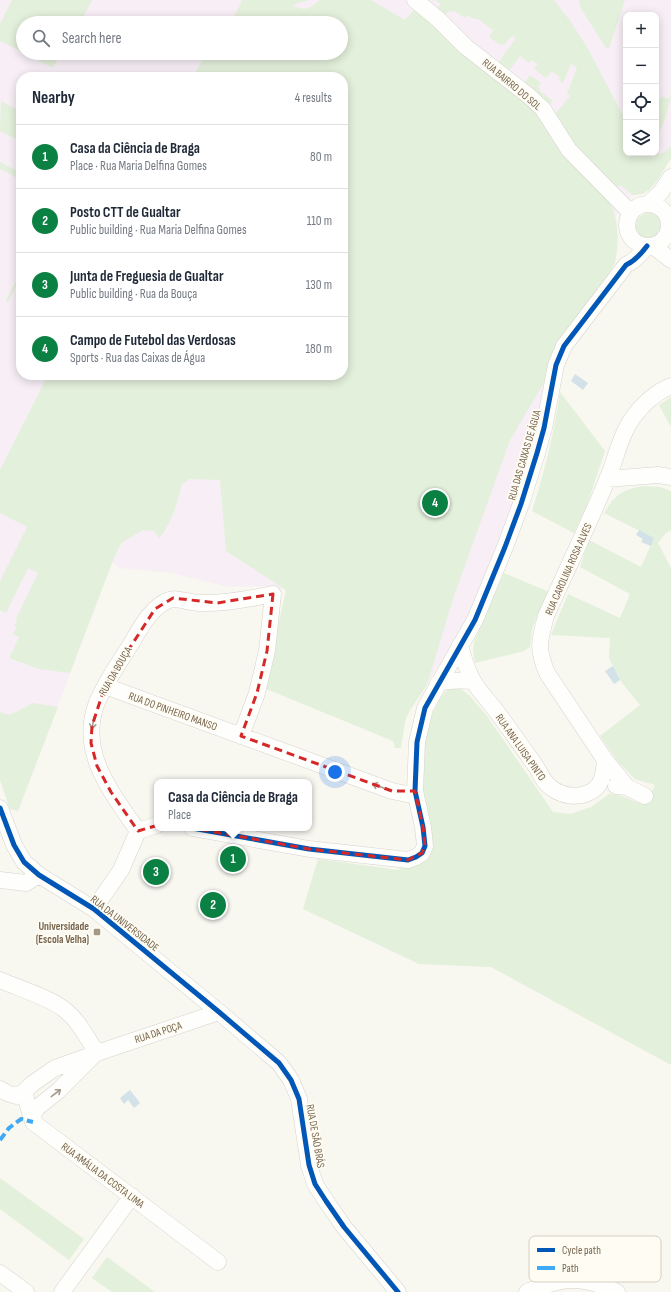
<!DOCTYPE html>
<html lang="en">
<head>
<meta charset="utf-8">
<style>
  :root { --surface:#fff; --page:#f2f2f3; --text:#1f2937; --muted:#747a83; --line:#e0e1e3; --accent:#0b8043 }
  body { margin:0; font-family:"Sofia Sans Condensed",sans-serif; background:var(--page); color:var(--text) }
  .controls { position:absolute; right:12px; top:12px; display:grid; overflow:hidden; border-radius:8px; box-shadow:0 2px 10px #0003 }
  .controls button { width:36px; height:36px; display:grid; place-items:center; padding:0; border:0; border-bottom:1px solid var(--line); background:var(--surface); color:var(--text); font:20px sans-serif }
  .you { position:absolute; left:335px; top:772px; width:14px; height:14px; margin:-10px; border:3px solid #fff; border-radius:50%; background:#1a73e8; box-shadow:0 0 0 6px #1a73e833 }
  .badge { display:grid; place-items:center; width:26px; height:26px; border-radius:50%; background:var(--accent); color:#fff; font-size:13px; font-weight:700 }
  .pin { position:absolute; translate:-50% -50%; border:2px solid #fff; box-shadow:0 1px 4px #0006 }
  .popup { position:absolute; left:154px; top:779px; width:158px; height:52px; box-sizing:border-box; display:grid; place-content:center; border-radius:8px; background:var(--surface); filter:drop-shadow(0 1px 3px #0005); font-size:13px; white-space:nowrap; color:var(--muted) }
  .popup b { font-size:15px; color:var(--text) }
  .popup::after { content:''; position:absolute; left:50%; top:100%; margin-left:-8px; border:8px solid transparent; border-top-color:var(--surface) }
  .list { margin:0; padding:0; list-style:none }
  h2 { display:flex; justify-content:space-between; align-items:center; height:52px; margin:0; padding:0 16px; font-size:17px }
  h2 small { font-size:13px; font-weight:400; color:var(--muted) }
  .list li { display:grid; grid-template-columns:26px 1fr auto; gap:12px; align-items:center; box-sizing:border-box; height:64px; padding:0 16px; border-top:1px solid var(--line) }
  .list b { display:block; font-size:15px; white-space:nowrap }
  .list p { margin:0; font-size:13px; white-space:nowrap; color:var(--muted) }
  .list em { font-size:13px; font-style:normal; color:var(--muted) }
  .icon { flex:none; width:22px; height:22px; fill:none; stroke:currentColor; stroke-width:2; stroke-linecap:round; stroke-linejoin:round }
  .map { position:relative; flex:none; width:671px; height:1292px; overflow:hidden }
  .search { position:absolute; background:var(--surface); box-shadow:0 2px 10px #0003; left:16px; top:16px; width:332px; height:44px; display:flex; align-items:center; gap:10px; box-sizing:border-box; padding:0 14px; border-radius:22px; color:var(--muted); font-size:15px }
  .panel { position:absolute; background:var(--surface); box-shadow:0 2px 10px #0003; left:16px; top:72px; width:332px; height:308px; border-radius:16px }
  .map>svg:first-child { display:block }
  .education { fill:#f7eff5; fill-rule:evenodd }
  .green { fill:#e3f0db }
  .water { fill:#d2e2e8 }
  .lines { fill:none; stroke-linecap:round; stroke-linejoin:round }
  .minor-casing { stroke:#d7d3cc; stroke-width:17 }
  .minor { stroke:#fefefd; stroke-width:16 }
  .quiet { stroke:#3fa9f5; stroke-width:4; stroke-dasharray:8 4; stroke-linecap:butt }
  .cycleway-casing { stroke:#fefcf3; stroke-width:8 }
  .cycleway { stroke:#0057b8; stroke-width:5 }
  .oneway { stroke:#a69b8c }
  .marked { fill:none; stroke:#d62828; stroke-width:3; stroke-dasharray:8 5; stroke-linejoin:round }
  .poi-dot { fill:#a49887; stroke:#fefcf3; stroke-width:1.5 }
  .labels { text-anchor:middle; stroke-width:3.5; stroke-linejoin:round; paint-order:stroke }
  .street-label { font-size:11px; fill:#77654f; stroke:#fefcf3 }
  .poi-label { font-size:11px; font-weight:bold; fill:#77654f; stroke:#fefcf3; text-anchor:end }
  .key { fill:#fefcf3; stroke:#d6cfc2; stroke-width:1 }
  .key-label { font-size:11px; fill:#77654f }
</style>
</head>
<body>
<div class="map">
<svg width="671" height="1292" viewBox="0 0 671 1292">
  <rect width="100%" height="100%" fill="#f8f7f0"/>
  <!-- education -->
  <path class="education" d="M0,0H671V158L657,181L649,190L642,194L633,195L616,216L618,246L615,263L566,333L531,458L469,618L410,710L405,721L401,748H395L393,741L286,590L268,586L229,587L171,573L120,568L112,563L18,811L10,809L0,780ZM626,15H656V153H626ZM23,23H341V53H23ZM21,77H343V375H21Z"/>
  <!-- green -->
  <path class="green" d="M12,0H92L80,23H23V52L0,41V24Z
    M242,0H309L298,3L293,6L304,9L311,7L320,0H371L405,20L417,7L525,100L540,116L607,198C619,216 619,241 615,263L510,440L453,599L427,685L410,710L405,721L401,748H395L393,741L264,688L286,590L226,551L220,480L190,479L182,484C177,503 172,523 159,538L154,531L143,530L121,543L112,563L70,673L39,669L9,658L19,637L13,634L17,627L14,626L17,620L16,619L38,573L28,568L6,613L0,610V581L27,527L0,513V470L48,375H343V77H193L206,53H341V23H231Z
    M435,0H554L571,22L587,47L626,121V153L661,154L667,150L671,146V158L657,181L649,190L642,194L633,195L620,185L614,188L573,146L555,114L570,96L567,93L577,68L571,64L563,83L558,80L560,77L552,71L546,78L534,69L538,64L532,60L529,63L520,56L508,72L497,64L516,38L512,36L505,44L501,45L489,37L493,30L478,19H474L468,15L465,18L454,11L448,12L443,17L436,10L441,4Z
    M579,0H625L609,48H606L580,7Z
    M24,53H61L53,68Z
    M530,75L541,83L538,87L540,88L539,90L553,101L550,104L524,84Z
    M671,93C671,102 662,131 656,137V102L658,104L661,96L669,99Z
    M1,101L21,112V138L18,136L16,139L0,131Z
    M0,162L21,173V180L0,169Z
    M636 226a13 13 0 1 1 26 0a13 13 0 1 1-26 0Z
    M21,271V276L8,302L6,301Z
    M560,392L605,451L587,505L574,533L532,511C545,470 554,434 560,392Z
    M671,397V427L659,405Z
    M642,486L660,487L671,491V530L665,534L658,543L671,568V1065L491,967L419,964L303,909L318,859L398,870L403,866L418,864L422,762L427,726L439,700L446,691L452,688L461,689L469,695L487,716L553,812L571,814L591,807L609,794L622,796L639,803H647L655,785L635,779L618,762L600,736L640,705L620,680L609,658L610,638L551,635L568,594L620,618L630,594L580,567L589,540L641,567L654,538L604,513C616,494 620,491 642,486Z
    M504,573L549,592L535,621L532,629L530,647L524,651L475,663L473,651L474,642Z
    M33,703L58,707L18,811L10,809L0,780V712L10,715Z
    M0,1178L84,1239L69,1260L0,1209Z
    M107,1257L155,1292H112L92,1278Z"/>
  <!-- water -->
  <path class="water" d="M575,374L588,383L583,390L571,381Z
    M639,530L654,538L651,546L641,542L643,539L636,535Z
    M613,666L620,680L614,684L605,671Z
    M130,1090L140,1103L134,1108L128,1100L124,1104L120,1098Z"/>
  <g class="lines">
    <!-- minor casing -->
    <g class="minor-casing">
      <path id="minor" d="M415,0L438,19L466,47L529,96L543,109L569,150L631,213
        M648,204L661,192L671,177
        M627 225a21 21 0 1 1 42 0a21 21 0 1 1-42 0Z
        M653,246L671,260
        M607,479L658,475L671,477
        M460,645C463,657 467,669 472,679C478,690 487,699 494,708C509,728 523,748 537,768C541,776 545,784 553,789C563,796 577,798 588,793C602,788 604,774 605,760
        M438,683C450,680 460,680 473,681
        M105,686L392,791L407,794L415,791
        M616,786L627,787L645,796
        M627,787L605,760L547,673C537,649 539,641 546,616C566,571 588,526 607,480C616,459 620,435 634,416C644,403 656,392 671,386
        M0,808L14,845L24,862L39,875L94,909L219,1012L279,1063L291,1080L299,1099L309,1165L315,1184L326,1201L344,1227L398,1292
        M192,828L309,849L408,860L416,857L422,853L425,846L423,827L415,791L417,742L425,708L475,620L505,547L521,504L537,453L544,428L556,365L564,346L626,265C635,261 641,254 647,246
        M138,831C112,793 79,754 96,705C104,684 117,666 129,647C139,631 150,607 169,600C175,597 191,603 199,603C223,604 250,599 273,594L267,651L257,693L241,736
        M138,831L157,825
        M0,880L26,883L39,875
        M94,909L121,870L138,831
        M0,980C18,988 51,998 65,1010C79,1021 87,1038 97,1053
        M0,1089L7,1093L16,1096L24,1092L32,1084L55,1068L97,1053L219,1012
        M24,1092L33,1122L218,1262
        M33,1122L34,1112L38,1107L58,1091L94,1055
        M0,1273L26,1292
        M62,1292L132,1196
        M527,1292C563,1277 581,1275 617,1292"/>
    </g>
    <!-- minor -->
    <use href="#minor" class="minor"/>
    <!-- quiet -->
    <path class="quiet" d="M0,1140L9,1128L21,1119L33,1122"/>
    <!-- cycleway casing -->
    <g class="cycleway-casing">
      <path id="cycleway" d="M0,808L14,845L24,862L39,875L94,909L219,1012L279,1063L291,1080L299,1099L309,1165L315,1184L326,1201L344,1227L398,1292
        M192,828L309,849L408,860L416,857L422,853L425,846L423,827L415,791L417,742L425,708L475,620L505,547L521,504L537,453L544,428L556,365L564,346L626,265C635,261 641,254 647,246"/>
    </g>
    <!-- cycleway -->
    <use href="#cycleway" class="cycleway"/>
  </g>
  <!-- one-way arrows -->
  <defs><path id="oneway-shaft" d="M-6 0H5M1.5-3L5.5 0L1.5 3" fill="none" stroke-width="1.6" stroke-linecap="round" stroke-linejoin="round"/></defs>
  <g class="oneway">
    <use href="#oneway-shaft" transform="translate(93 723) rotate(98)"/>
    <use href="#oneway-shaft" transform="translate(378 786) rotate(-160)"/>
    <use href="#oneway-shaft" transform="translate(56 1093) rotate(-37)"/>
  </g>
  <!-- marked area -->
  <path class="marked" d="M273,594L267,651L257,693L241,736L392,791H415L423,827L425,846L422,853L408,860L309,849L165,823L138,831L111,792L97,766L91,743L92,726L105,686L155,609L173,598L217,603Z"/>
  <!-- markers -->
  <rect class="poi-dot" x="93" y="928" width="8" height="8" rx="2"/>
  <g class="labels">
    <!-- street labels -->
    <g class="street-label">
      <text transform="translate(512 84) rotate(40)" y="4">RUA BAIRRO DO SOL</text>
      <text transform="translate(524 455) rotate(-74)" y="4">RUA DAS CAIXAS DE ÁGUA</text>
      <text transform="translate(568 569) rotate(-66)" y="4">RUA CAROLINA ROSA ALVES</text>
      <text transform="translate(115 671) rotate(-60)" y="4">RUA DA BOUÇA</text>
      <text transform="translate(173 711) rotate(20)" y="4">RUA DO PINHEIRO MANSO</text>
      <text transform="translate(521 747) rotate(55)" y="4">RUA ANA LUISA PINTO</text>
      <text transform="translate(125 923) rotate(38)" y="4">RUA DA UNIVERSIDADE</text>
      <text transform="translate(158 1032) rotate(-18)" y="4">RUA DA POÇA</text>
      <text transform="translate(316 1136) rotate(80)" y="4">RUA DE SÃO BRÁS</text>
      <text transform="translate(103 1175) rotate(37)" y="4">RUA AMÁLIA DA COSTA LIMA</text>
    </g>
    <!-- poi labels -->
    <g class="poi-label">
      <text x="89" y="930">Universidade<tspan x="89" dy="13">(Escola Velha)</tspan></text>
    </g>
  </g>
  <!-- legend -->
  <rect x="529" y="1236" width="132" height="46" rx="6" class="key"/>
  <rect x="537" y="1248" width="18" height="4" fill="#0057b8"/>
  <rect x="537" y="1266" width="18" height="4" fill="#3fa9f5"/>
  <g class="key-label">
    <text x="562" y="1254">Cycle path</text>
    <text x="562" y="1272">Path</text>
  </g>
</svg>
<div class="controls">
<button>+</button>
<button>−</button>
<button><svg class="icon" aria-label="locate" viewBox="0 0 24 24"><circle cx="12" cy="12" r="6"/><path d="M12 2v4M12 18v4M2 12h4M18 12h4"/></svg></button>
<button><svg class="icon" aria-label="layers" viewBox="0 0 24 24"><path d="M12 4l9 5-9 5-9-5zM3 14l9 5 9-5"/></svg></button>
</div>
<div class="you"></div>
<div class="pin badge" style="left:233px;top:859px">1</div>
<div class="popup"><b>Casa da Ciência de Braga</b>Place</div>
<div class="pin badge" style="left:213px;top:905px">2</div>
<div class="pin badge" style="left:156px;top:872px">3</div>
<div class="pin badge" style="left:435px;top:503px">4</div>
<div class="search"><svg class="icon" aria-label="search" viewBox="0 0 24 24"><circle cx="10" cy="10" r="6"/><path d="M15 15l6 6"/></svg>Search here</div>
<section class="panel">
<h2>Nearby<small>4 results</small></h2>
<ul class="list">
<li><span class="badge">1</span><div><b>Casa da Ciência de Braga</b><p>Place · Rua Maria Delfina Gomes</p></div><em>80 m</em></li>
<li><span class="badge">2</span><div><b>Posto CTT de Gualtar</b><p>Public building · Rua Maria Delfina Gomes</p></div><em>110 m</em></li>
<li><span class="badge">3</span><div><b>Junta de Freguesia de Gualtar</b><p>Public building · Rua da Bouça</p></div><em>130 m</em></li>
<li><span class="badge">4</span><div><b>Campo de Futebol das Verdosas</b><p>Sports · Rua das Caixas de Água</p></div><em>180 m</em></li>
</ul>
</section>
</div>
</body>
</html>
